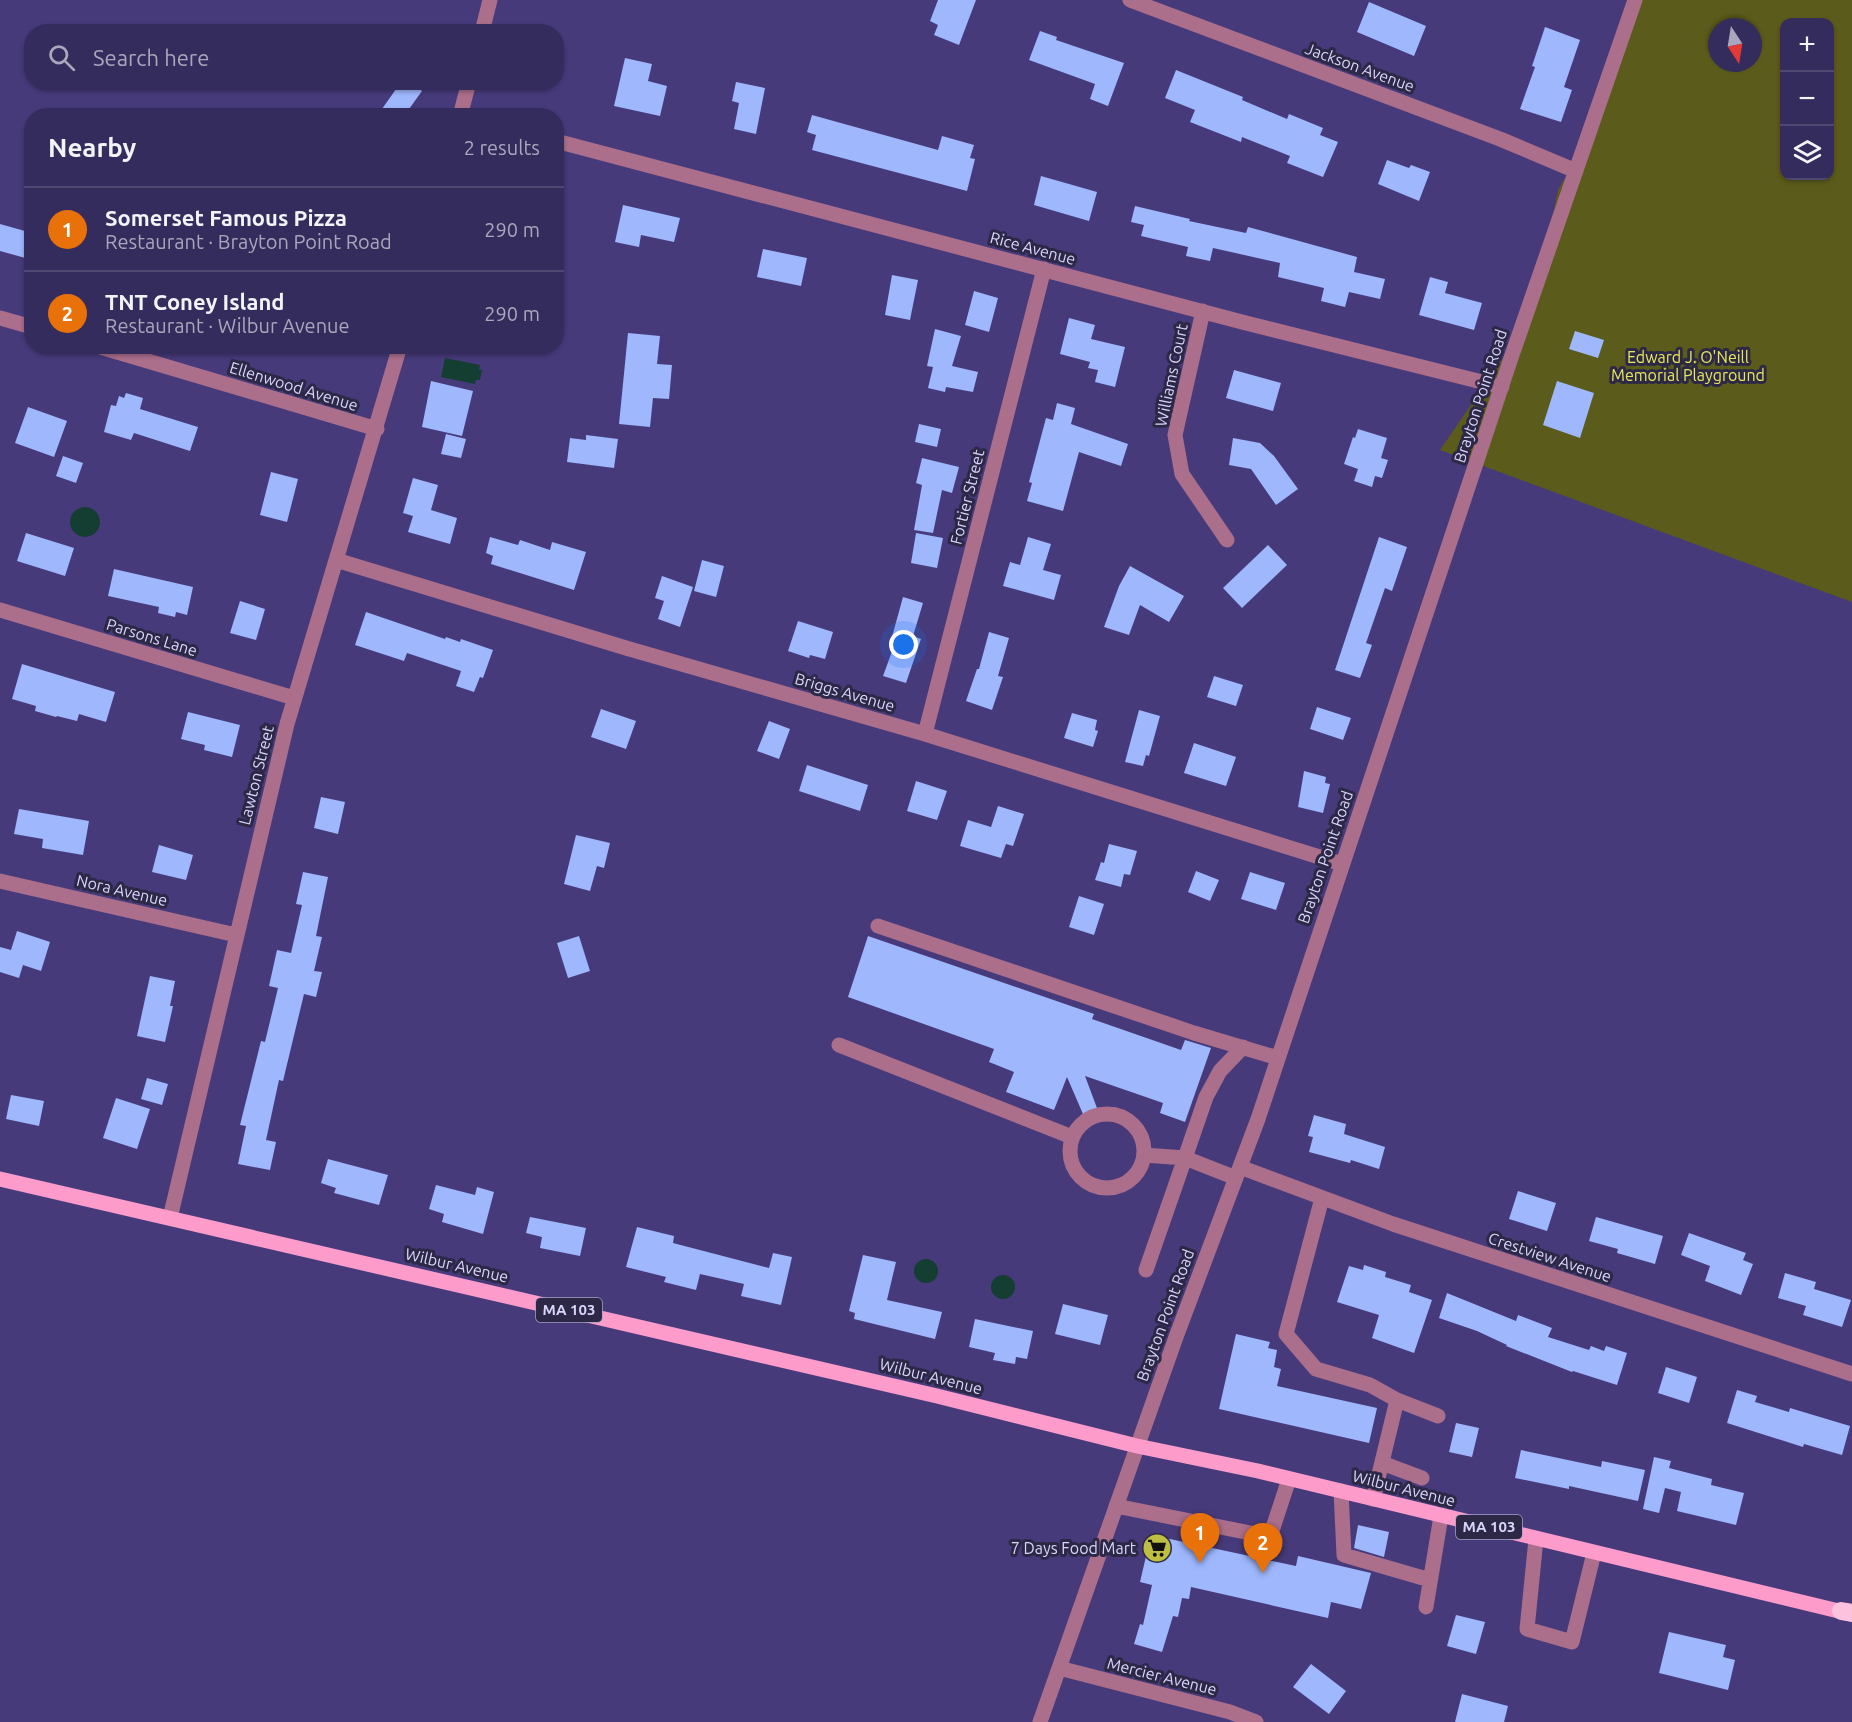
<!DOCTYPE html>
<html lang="en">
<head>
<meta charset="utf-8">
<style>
  :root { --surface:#342c5c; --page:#3f3865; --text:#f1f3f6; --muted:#a9a7bb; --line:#4e4872; --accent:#e797bd }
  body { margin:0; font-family:Ubuntu,sans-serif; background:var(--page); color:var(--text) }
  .controls { position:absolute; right:18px; top:18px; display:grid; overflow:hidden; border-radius:12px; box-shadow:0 2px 4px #0004 }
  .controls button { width:54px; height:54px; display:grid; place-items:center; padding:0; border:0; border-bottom:2px solid var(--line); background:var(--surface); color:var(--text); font:30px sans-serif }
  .compass { position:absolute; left:1708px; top:18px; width:54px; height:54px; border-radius:50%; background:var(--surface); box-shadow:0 2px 4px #0004; rotate:168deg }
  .you { position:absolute; left:904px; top:645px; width:21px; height:21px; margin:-15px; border:4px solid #fff; border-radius:50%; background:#1a73e8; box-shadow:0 0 0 9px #1a73e833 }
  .badge { display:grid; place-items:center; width:39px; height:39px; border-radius:50%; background:var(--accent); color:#fff; font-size:20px; font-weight:700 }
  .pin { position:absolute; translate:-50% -50px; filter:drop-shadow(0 2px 3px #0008) }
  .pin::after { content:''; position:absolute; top:32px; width:21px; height:18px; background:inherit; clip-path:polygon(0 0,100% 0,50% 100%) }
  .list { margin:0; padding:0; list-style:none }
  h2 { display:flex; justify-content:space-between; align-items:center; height:78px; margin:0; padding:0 24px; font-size:26px }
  h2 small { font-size:20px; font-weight:400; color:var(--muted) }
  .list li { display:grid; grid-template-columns:39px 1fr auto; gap:18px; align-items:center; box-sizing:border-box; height:84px; padding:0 24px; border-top:2px solid var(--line) }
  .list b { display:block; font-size:22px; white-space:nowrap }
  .list p { margin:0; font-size:20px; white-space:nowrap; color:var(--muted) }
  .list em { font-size:20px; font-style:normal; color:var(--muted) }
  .icon { flex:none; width:33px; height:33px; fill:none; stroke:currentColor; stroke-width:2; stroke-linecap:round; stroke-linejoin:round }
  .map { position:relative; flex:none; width:1852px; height:1722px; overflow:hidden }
  .search { position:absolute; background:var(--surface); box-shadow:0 2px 4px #0004; left:24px; top:24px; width:540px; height:66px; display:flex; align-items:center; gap:15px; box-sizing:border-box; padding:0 21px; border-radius:24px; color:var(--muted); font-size:22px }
  .panel { position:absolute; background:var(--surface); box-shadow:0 2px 4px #0004; left:24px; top:108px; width:540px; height:246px; border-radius:24px }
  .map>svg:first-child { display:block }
  .green { fill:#5b5b1b; fill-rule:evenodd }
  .water { fill:#143e31 }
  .building { fill:#9eb7fd }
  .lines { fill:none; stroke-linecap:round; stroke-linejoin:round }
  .minor { stroke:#ab6e8b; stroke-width:15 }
  .major { stroke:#fd9bcb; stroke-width:15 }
  .highway { stroke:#fdc2dd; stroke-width:18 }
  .labels { text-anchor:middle; stroke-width:6; stroke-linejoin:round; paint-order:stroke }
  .shield { fill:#2c2846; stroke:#a5a2c6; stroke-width:1.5 }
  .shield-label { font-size:15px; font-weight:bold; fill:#d9d6fd }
  .street-label { font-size:16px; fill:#d9d6fd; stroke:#2c2846 }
  .park-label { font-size:16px; fill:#e8e85a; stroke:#2c2846 }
  .poi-label { font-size:16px; fill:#d9d6fd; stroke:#2c2846; text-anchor:end }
</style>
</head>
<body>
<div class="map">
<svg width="1852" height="1722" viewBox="0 0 1852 1722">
  <rect width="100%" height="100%" fill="#463a7b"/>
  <!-- green -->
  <path class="green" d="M1631,0H1852V602L1440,450L1532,316L1558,190L1598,121ZM1784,22H1830V176H1784ZM1717,27H1753V63H1717Z"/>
  <!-- water -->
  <path class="water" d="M445,358L480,365L479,370H482L480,380H476L475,384L441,377Z
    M70 522a15 15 0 1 1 30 0a15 15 0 1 1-30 0Z
    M914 1271a12 12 0 1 1 24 0a12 12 0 1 1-24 0Z
    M991 1287a12 12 0 1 1 24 0a12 12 0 1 1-24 0Z"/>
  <!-- building -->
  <path class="building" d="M938,0H976L959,45L934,35L938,25L930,21Z
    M1369,2L1426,26L1414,56L1357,32Z
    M1545,27L1580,40L1564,87L1572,90L1561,122L1520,109L1535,67L1532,66Z
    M1040,31L1057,37L1056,40L1124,63L1108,106L1090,99L1095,84L1029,60Z
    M625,58L652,64L648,81L667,86L660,116L614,106Z
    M1176,70L1243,97L1242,100L1287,119L1289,114L1323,128L1320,135L1338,142L1323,177L1287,163L1290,156L1242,137L1241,142L1190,122L1195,110L1165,98Z
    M401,82H411L422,91L404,116H377Z
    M736,82L765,88L756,134L734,129L739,103L732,101Z
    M812,115L938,150L942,136L974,145L970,158L975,159L967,191L812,150L816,135L807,132Z
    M1387,160L1409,168L1411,165L1430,172L1419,201L1378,184Z
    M1041,176L1097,192L1089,221L1034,205Z
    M623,205L680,218L674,242L641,235L639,247L615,242Z
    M1135,206L1190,219L1189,221L1246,233L1248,227L1357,257L1354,272L1385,279L1380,299L1349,292L1345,307L1321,301L1324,288L1278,277L1280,263L1213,248L1210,261L1186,256L1188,247L1141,236L1144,225L1131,222Z
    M0,224L32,233V250L29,259L0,251Z
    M763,249L807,258L801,286L757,277Z
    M892,275L918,280L910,320L885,315Z
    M1430,277L1448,282L1445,293L1482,303L1474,330L1419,315Z
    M974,291L998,298L989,332L965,325Z
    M1069,318L1095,325L1091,339L1125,347L1115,387L1095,382L1098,370L1088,368L1090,362L1060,354Z
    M935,329L961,336L952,366L978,372L973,392L946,387L945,392L928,388L933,367L927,366Z
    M1575,331L1604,340L1598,358L1569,349Z
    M628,333L660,336L657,364L672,365L669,399L653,398L650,427L619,424Z
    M1234,370L1281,383L1273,411L1226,398Z
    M431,381L473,391L462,436L422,427Z
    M1557,381L1594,393L1580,438L1543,425Z
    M126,393L143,398L140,409L198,427L190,451L134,433L131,440L104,432L111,405L116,406L119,396L124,398Z
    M1057,403L1075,408L1071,424L1128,444L1121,466L1079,452L1063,511L1027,501L1032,483L1029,482L1046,418L1053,420Z
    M28,407L67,421L54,457L15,443Z
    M919,424L941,429L937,447L915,442Z
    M1358,429L1387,438L1381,458L1388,460L1382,478L1375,476L1372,487L1354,481L1358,469L1344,464L1353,437L1355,438Z
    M446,434L466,439L461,458L441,454Z
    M586,435L618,439L614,468L567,462L570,438L586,440Z
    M1233,438L1260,443L1274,456L1298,489L1276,505L1251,469L1229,465Z
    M63,456L83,463L76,483L56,476Z
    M922,458L959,467L952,493L942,490L933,533L914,530L922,485L916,483Z
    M271,472L298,479L287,522L260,515Z
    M413,478L438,485L431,510L457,518L450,544L408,532L413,516L403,513Z
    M26,533L74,548L65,576L17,561Z
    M916,533L943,538L937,568L911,563Z
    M490,537L518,545L520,540L550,550L552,542L586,552L574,590L491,564L493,556L486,553Z
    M1028,537L1051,544L1043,570L1061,575L1054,600L1003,586L1010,562L1020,565Z
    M1379,537L1407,547L1392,591L1385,588L1366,643L1372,645L1360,678L1335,670Z
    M1268,545L1287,565L1242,608L1223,588Z
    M702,560L724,566L716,597L694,591Z
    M1130,566L1184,596L1169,622L1140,605L1129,635L1104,627L1119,586Z
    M114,569L193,587L187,615L176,612L175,617L158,613L159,607L108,596Z
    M662,576L693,587L680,627L658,619L664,601L655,598Z
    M903,597L923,603L913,636L921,639L906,683L883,676L894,646L890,644Z
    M240,601L265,609L256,640L230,633Z
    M366,612L445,639L446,637L460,642L461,639L493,650L483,678L480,677L474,692L456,686L461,671L407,653L404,661L355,645Z
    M798,621L833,632L825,659L810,655L809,658L788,651Z
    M989,632L1009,638L998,676L1003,677L992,710L966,701L977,669H979Z
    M22,664L115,692L106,722L79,714L77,721L57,716L56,717L35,711L36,706L12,699Z
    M1214,676L1243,685L1236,706L1207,697Z
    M1317,707L1351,718L1343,740L1310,729Z
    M601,709L636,721L626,749L591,737Z
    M1139,710L1160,716L1149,756L1146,755L1143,766L1125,762Z
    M188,712L240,725L232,757L204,750L205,745L181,739Z
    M1072,713L1097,720L1095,730L1098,731L1093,747L1064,738Z
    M769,721L790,729L779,759L757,751Z
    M1194,743L1236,757L1226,786L1184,773Z
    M807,765L868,785L860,811L799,791Z
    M1304,771L1326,777L1325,783L1330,784L1323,813L1298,807Z
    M916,781L947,791L937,820L907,811Z
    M321,797L345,802L338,834L314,828Z
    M998,806L1024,814L1013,846L1006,844L1001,858L960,846L968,820L991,827Z
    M19,809L89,821L83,855L42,848L43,839L14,834Z
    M576,835L610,843L604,868L597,866L590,891L564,884Z
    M1109,844L1137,851L1130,875L1124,874L1121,887L1095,880L1101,862L1104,863Z
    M159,845L193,855L186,880L152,872Z
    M1196,871L1219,880L1210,901L1188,892Z
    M303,872L328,877L316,936L322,937L314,971L322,972L316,997L304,994L283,1081L279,1080L266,1140L276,1142L270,1170L238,1164L246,1126L240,1125L261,1041L265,1042L278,988L269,986L277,950L291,953L302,905L296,904Z
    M1250,872L1285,883L1276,910L1241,899Z
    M1079,896L1104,904L1094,935L1069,927Z
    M17,931L50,942L41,971L23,965L19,978L0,972V947L11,950Z
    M579,936L590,971L568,978L557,943Z
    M868,936L1094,1014L1092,1019L1181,1050L1185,1040L1211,1048L1185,1122L1160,1113L1163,1103L1085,1076L1100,1116L1086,1121L1067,1077L1054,1110L1006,1092L1014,1072L989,1062L994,1049L848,997Z
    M150,976L175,981L170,1006H173L165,1042L137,1036Z
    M147,1078L168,1084L162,1105L141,1099Z
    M11,1095L44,1101L39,1126L6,1119Z
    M116,1098L150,1109L137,1149L103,1138Z
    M1314,1115L1346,1124L1344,1134L1385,1147L1379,1169L1351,1160L1350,1163L1309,1152L1313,1137L1308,1136Z
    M328,1159L388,1175L379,1205L334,1193L336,1188L321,1183Z
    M436,1185L475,1195L477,1187L494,1192L483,1234L442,1222L444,1214L429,1209Z
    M1518,1191L1556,1203L1547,1231L1509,1219Z
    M530,1217L586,1228L580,1256L540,1248L542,1237L526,1233Z
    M1596,1217L1663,1236L1655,1264L1617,1253L1618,1249L1589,1241Z
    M637,1227L674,1236L673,1243L769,1268L773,1253L792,1257L781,1305L741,1296L744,1284L700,1274L696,1290L664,1282L666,1277L626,1267Z
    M1689,1233L1746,1253L1743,1260L1753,1264L1741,1295L1705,1281L1710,1266L1681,1255Z
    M863,1255L896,1262L887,1300L942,1312L935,1339L854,1319L855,1313L849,1311Z
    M1364,1265L1386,1272L1385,1277L1411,1285L1409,1292L1432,1300L1414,1353L1372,1338L1379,1315L1337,1302L1349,1266L1363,1270Z
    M1785,1273L1816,1282L1814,1289L1851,1300L1842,1327L1803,1315L1806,1306L1778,1298Z
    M1447,1293L1516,1321L1518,1315L1552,1328L1548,1337L1589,1350L1591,1346L1604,1351L1606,1346L1627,1353L1617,1385L1573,1371L1572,1372L1506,1346L1507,1345L1477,1331L1439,1318Z
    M1063,1304L1108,1315L1100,1345L1055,1334Z
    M975,1319L1033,1331L1027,1359L1016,1357L1015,1364L993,1360L995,1353L969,1347Z
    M1236,1334L1270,1342L1268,1348L1277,1350L1274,1367L1281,1369L1277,1386L1377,1408L1369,1443L1219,1409Z
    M1666,1367L1697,1377L1689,1403L1658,1393Z
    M1737,1390L1757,1396L1755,1402L1789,1412L1790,1408L1850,1426L1842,1455L1804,1444L1803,1447L1727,1423Z
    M1456,1423L1479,1428L1472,1457L1449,1452Z
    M1521,1450L1601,1467L1602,1461L1645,1470L1638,1501L1569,1486V1489L1515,1478Z
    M1654,1457L1671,1461L1669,1468L1712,1479L1711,1485L1744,1493L1736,1525L1677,1511L1681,1492L1665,1488L1659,1513L1643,1509Z
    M1358,1525L1389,1532L1384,1557L1354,1548Z
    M1151,1535L1296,1566L1298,1556L1371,1573L1361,1609L1331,1602L1328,1618L1191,1587L1189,1599L1182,1598L1178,1617L1173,1616L1162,1652L1134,1644L1140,1624L1143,1625L1152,1585L1140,1582Z
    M1456,1615L1485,1622L1476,1654L1447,1646Z
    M1669,1632L1726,1645L1723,1657L1735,1660L1728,1690L1659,1673Z
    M1311,1664L1346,1691L1329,1714L1293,1687Z
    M1462,1694L1508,1706L1504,1722H1455Z"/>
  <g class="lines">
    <!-- minor -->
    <path class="minor" d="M1130,0L1500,139L1576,171
      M482,32L490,0
      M460,116L469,82
      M556,141L1242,322L1502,387
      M1203,311L1175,435L1182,474L1227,540
      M0,318L32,327
      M97,346L377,429
      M336,560L626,648L925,734L1342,864
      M0,610L294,698
      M925,734L1044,269
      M0,881L236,935
      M878,926L1194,1033L1278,1058
      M839,1045L1072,1137
      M1070 1151a37 37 0 1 1 74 0a37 37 0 1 1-74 0Z
      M1144,1155L1185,1158L1206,1097L1220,1071L1243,1047
      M1240,1167L1393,1224L1852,1374
      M1322,1198L1286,1334L1316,1369L1370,1385L1397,1400L1373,1499
      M170,1218L287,724L400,346
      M1146,1270L1185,1158L1236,1178
      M1397,1400L1438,1416
      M1382,1463L1422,1478
      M1341,1491L1344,1555L1430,1580
      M1116,1506L1270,1537L1289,1479
      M1536,1539L1527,1629L1572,1642L1594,1553
      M1426,1607L1441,1516
      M1059,1668L1230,1712L1256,1722
      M1040,1722L1176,1337L1258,1119L1511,358L1635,0"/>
    <!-- major -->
    <path class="major" d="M0,1179L937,1396L1137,1446L1258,1471L1851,1614"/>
    <!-- highway -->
    <path class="highway" d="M1841,1611L1852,1613"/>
  </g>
  <!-- icons -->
  <defs>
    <g id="supermarket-disc" transform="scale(1.5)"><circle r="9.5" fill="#bebe42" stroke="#2c2846"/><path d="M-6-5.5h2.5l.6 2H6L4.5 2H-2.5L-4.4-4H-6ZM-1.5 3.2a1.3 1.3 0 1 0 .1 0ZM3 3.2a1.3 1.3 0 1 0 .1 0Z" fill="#111"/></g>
  </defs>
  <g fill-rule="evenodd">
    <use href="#supermarket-disc" x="1157" y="1548"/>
  </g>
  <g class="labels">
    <!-- shield labels -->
    <g class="shield">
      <rect x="536" y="1298" width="66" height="24" rx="4.5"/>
      <rect x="1456" y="1515" width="66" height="24" rx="4.5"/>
    </g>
    <g class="shield-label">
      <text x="569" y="1315">MA 103</text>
      <text x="1489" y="1532">MA 103</text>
    </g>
    <!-- street labels -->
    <g class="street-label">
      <text transform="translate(1360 67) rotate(20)" y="6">Jackson Avenue</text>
      <text transform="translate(1033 248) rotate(15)" y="6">Rice Avenue</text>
      <text transform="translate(1171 375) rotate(-78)" y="6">Williams Court</text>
      <text transform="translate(294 386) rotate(17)" y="6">Ellenwood Avenue</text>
      <text transform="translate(1480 396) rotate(-72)" y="6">Brayton Point Road</text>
      <text transform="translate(967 497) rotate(-76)" y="6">Fortier Street</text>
      <text transform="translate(152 637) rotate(17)" y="6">Parsons Lane</text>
      <text transform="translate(845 692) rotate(16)" y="6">Briggs Avenue</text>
      <text transform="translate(256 775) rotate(-76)" y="6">Lawton Street</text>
      <text transform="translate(1325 857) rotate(-71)" y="6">Brayton Point Road</text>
      <text transform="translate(122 890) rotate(13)" y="6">Nora Avenue</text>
      <text transform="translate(1550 1257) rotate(18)" y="6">Crestview Avenue</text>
      <text transform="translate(457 1265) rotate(13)" y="6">Wilbur Avenue</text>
      <text transform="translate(1165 1315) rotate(-70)" y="6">Brayton Point Road</text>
      <text transform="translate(931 1376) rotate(14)" y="6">Wilbur Avenue</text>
      <text transform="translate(1404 1488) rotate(14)" y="6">Wilbur Avenue</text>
      <text transform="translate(1162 1676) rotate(14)" y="6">Mercier Avenue</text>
    </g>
    <!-- park labels -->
    <g class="park-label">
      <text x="1688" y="363">Edward J. O'Neill<tspan x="1688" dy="18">Memorial Playground</tspan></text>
    </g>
    <!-- poi labels -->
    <g class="poi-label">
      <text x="1136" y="1554">7 Days Food Mart</text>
    </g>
  </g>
</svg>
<div class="controls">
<button>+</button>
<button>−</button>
<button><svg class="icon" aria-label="layers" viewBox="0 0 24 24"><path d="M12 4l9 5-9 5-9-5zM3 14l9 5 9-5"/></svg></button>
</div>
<svg class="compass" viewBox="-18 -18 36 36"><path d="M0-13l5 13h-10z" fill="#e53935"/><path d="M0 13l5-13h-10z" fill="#a9a7bb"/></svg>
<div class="you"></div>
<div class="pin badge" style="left:1200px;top:1563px;background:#e8710a">1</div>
<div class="pin badge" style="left:1263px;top:1573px;background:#e8710a">2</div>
<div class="search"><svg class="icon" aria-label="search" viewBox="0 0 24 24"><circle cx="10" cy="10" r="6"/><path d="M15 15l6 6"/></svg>Search here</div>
<section class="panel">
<h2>Nearby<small>2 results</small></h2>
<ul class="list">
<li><span class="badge" style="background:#e8710a">1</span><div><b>Somerset Famous Pizza</b><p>Restaurant · Brayton Point Road</p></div><em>290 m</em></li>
<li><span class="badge" style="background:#e8710a">2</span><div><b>TNT Coney Island</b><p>Restaurant · Wilbur Avenue</p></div><em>290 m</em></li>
</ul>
</section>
</div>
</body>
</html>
